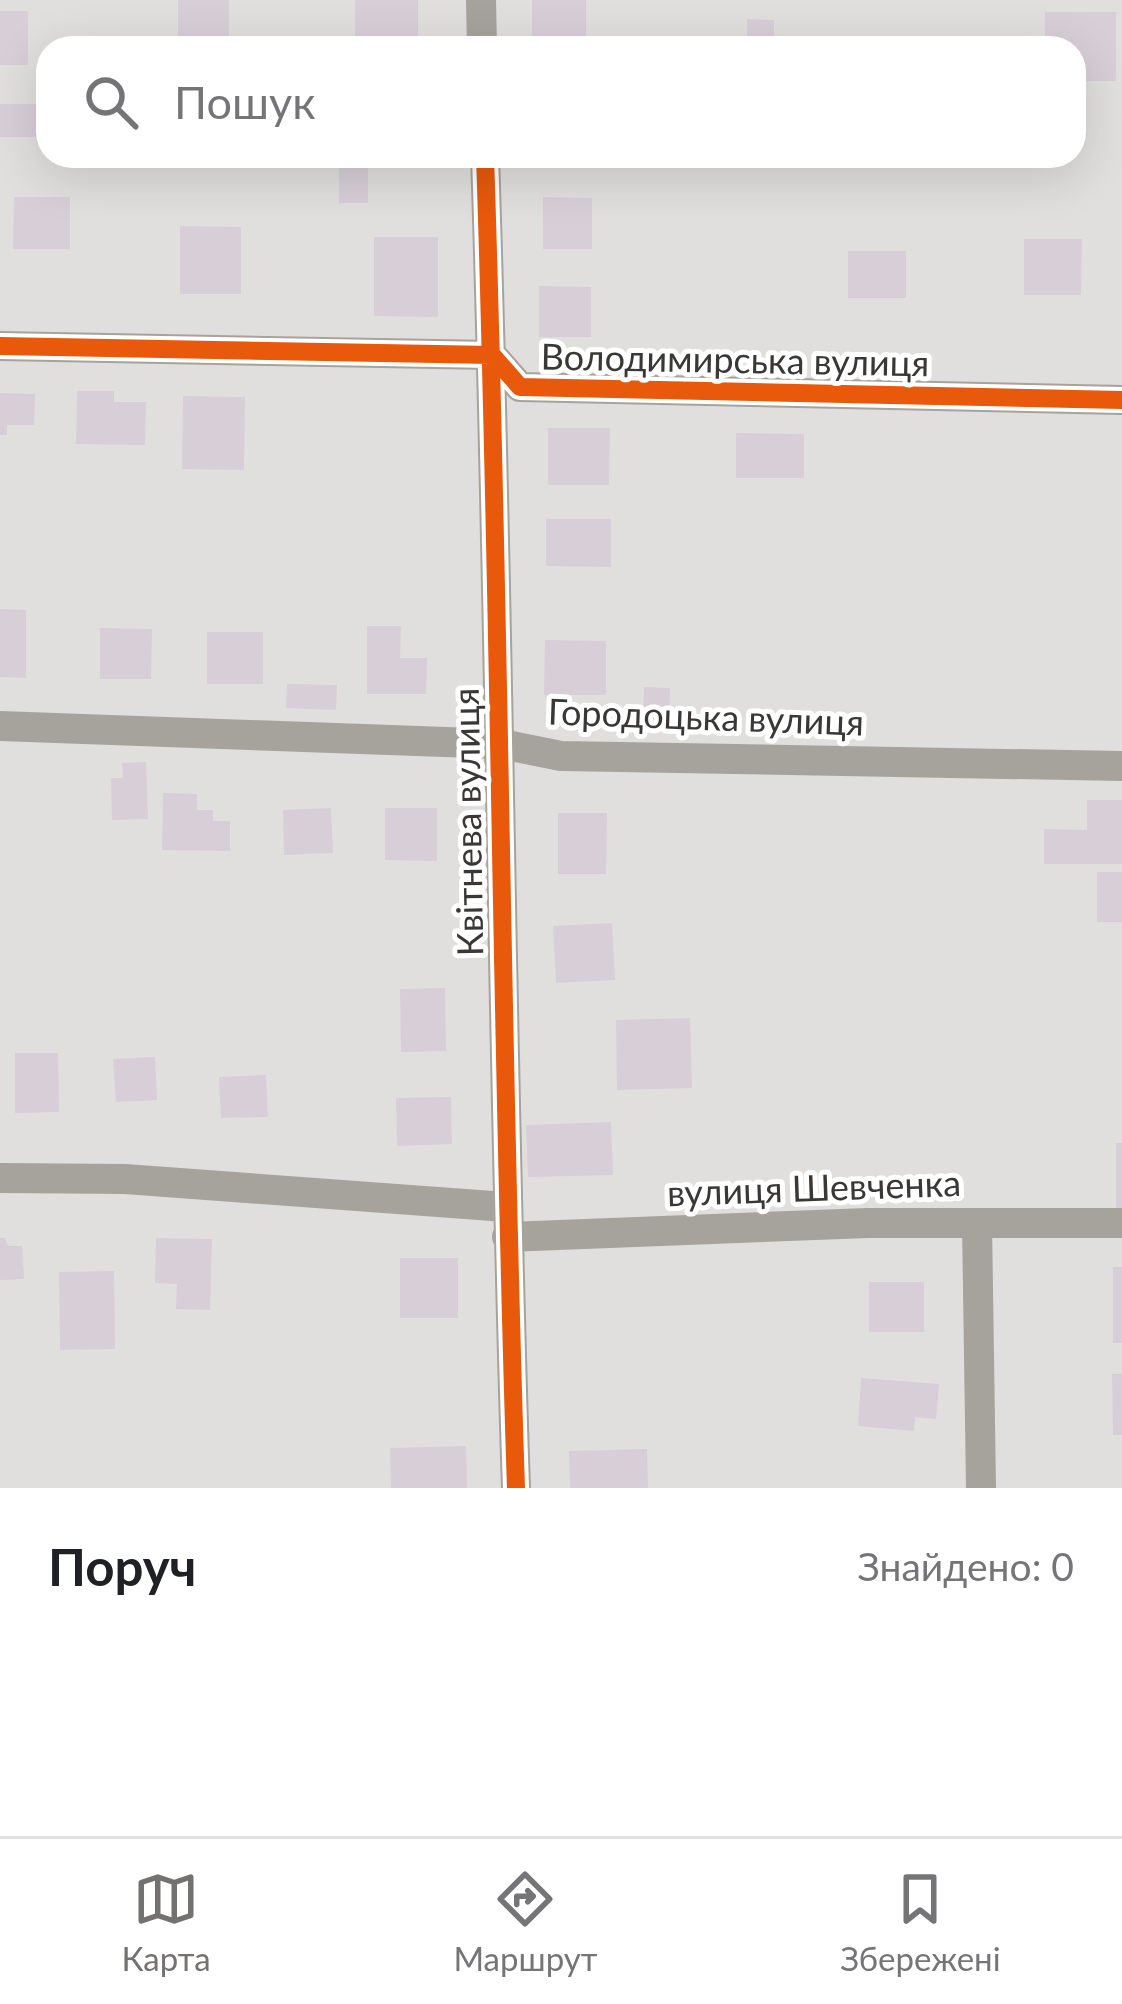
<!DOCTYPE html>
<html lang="uk">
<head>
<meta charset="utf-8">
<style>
  :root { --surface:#fff; --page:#f2f2f2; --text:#202124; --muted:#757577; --line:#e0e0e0; --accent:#747271 }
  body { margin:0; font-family:Lato,sans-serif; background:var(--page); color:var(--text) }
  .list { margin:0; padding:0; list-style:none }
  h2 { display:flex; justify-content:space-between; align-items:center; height:156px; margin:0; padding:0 48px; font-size:51px }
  h2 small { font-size:39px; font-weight:400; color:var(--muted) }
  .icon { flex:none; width:66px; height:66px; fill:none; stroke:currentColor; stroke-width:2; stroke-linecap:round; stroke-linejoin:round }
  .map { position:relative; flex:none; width:1122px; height:1488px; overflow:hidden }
  .search { position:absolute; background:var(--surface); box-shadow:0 12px 48px #0002; left:36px; right:36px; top:36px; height:132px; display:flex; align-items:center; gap:30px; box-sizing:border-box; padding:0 42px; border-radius:36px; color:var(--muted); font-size:45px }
  .sheet { height:348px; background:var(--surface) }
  nav { display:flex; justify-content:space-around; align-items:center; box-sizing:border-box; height:168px; border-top:3px solid var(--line); background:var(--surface); font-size:33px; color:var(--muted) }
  nav a { display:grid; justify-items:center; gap:6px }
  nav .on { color:var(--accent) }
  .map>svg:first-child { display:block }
  .building { fill:#d7ced8 }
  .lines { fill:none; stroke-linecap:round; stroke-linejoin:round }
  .street { stroke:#a5a39c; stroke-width:30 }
  .cycleway-casing { stroke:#fff; stroke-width:26 }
  .cycleway { stroke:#e8590c; stroke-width:18 }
  .labels { text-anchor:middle; stroke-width:10; stroke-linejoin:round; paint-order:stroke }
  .street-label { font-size:36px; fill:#393837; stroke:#fff }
</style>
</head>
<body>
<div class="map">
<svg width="1122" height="1488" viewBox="0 0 1122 1488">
  <rect width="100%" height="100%" fill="#e1dfde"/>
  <!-- building -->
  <path class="building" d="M178,0H229V48H178Z
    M355,0H418V48H355Z
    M532,0H586V48H532Z
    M0,11H28V65H0Z
    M1045,12H1116V81H1074V48H1045Z
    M747,19L774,20V37H807V48H747Z
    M0,104H40V137H0Z
    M339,158H368V203H339Z
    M14,197H70V249H13Z
    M543,197L592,198V249H543Z
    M180,226L241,227V294H180Z
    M374,237H438V317L374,316Z
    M1024,239H1082L1081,295H1024Z
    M848,251H906V298H848Z
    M539,286L591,287V337H539Z
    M77,391H114V402H146L145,445L76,444Z
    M0,393L35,394L34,425H7V435H0Z
    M183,396L245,397L244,470L182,469Z
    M548,428H610L609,485H548Z
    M736,433L804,434V478H736Z
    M546,519H611V567L546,566Z
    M0,609L26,610V678L0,677Z
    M367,626H401L400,658H427L426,694H367Z
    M100,628L152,629L151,679H100Z
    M207,632H263V684H207Z
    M545,640L606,641V695H544Z
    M287,684L337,685L336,710L286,708Z
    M644,687L670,688L669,723L643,722Z
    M146,762L148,819L112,820L111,778H123L122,763Z
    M163,793L197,794V810H213V821H230V851L162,850Z
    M1087,800H1122V864H1044V829L1087,830Z
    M331,808L333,853L284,855L283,810Z
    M385,808H437V861L385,860Z
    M558,813H607L606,874H558Z
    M1097,872H1122V922H1097Z
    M612,923L615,980L556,983L553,926Z
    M445,988L446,1051L401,1052L400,989Z
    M690,1018L692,1088L617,1090L616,1020Z
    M15,1053H58L59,1112L15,1113Z
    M155,1057L157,1100L116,1102L113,1059Z
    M266,1075L268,1117L221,1118L219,1077Z
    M451,1097L452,1144L397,1146L396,1098Z
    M611,1122L613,1175L528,1177L526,1125Z
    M1116,1143H1122V1210H1116Z
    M0,1238H5L8,1246H22L24,1279L0,1280Z
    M156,1238L212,1239L210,1310L176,1309L177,1284L155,1283Z
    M400,1258H458V1318H400Z
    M1113,1267H1122V1343H1113Z
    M114,1271L115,1349L60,1350L59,1272Z
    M869,1282H924V1332H869Z
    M1112,1374H1122V1435H1113Z
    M861,1378L939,1384L936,1419L915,1417L914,1431L858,1426Z
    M466,1446L467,1488H391L390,1448Z
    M647,1449L648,1488H570L569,1451Z"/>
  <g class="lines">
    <!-- street -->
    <path class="street" d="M481,0L482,48
      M485,156C500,600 501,1044 516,1488
      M0,346L492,355L520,387L1122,400
      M0,726L501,744L561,756L1122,766
      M0,1178L125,1179L506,1207
      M977,1223L981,1488
      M507,1237L868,1223H1122"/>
    <!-- cycleway casing -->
    <g class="cycleway-casing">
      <path id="cycleway" d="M485,156C500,600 501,1044 516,1488
        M0,346L492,355L520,387L1122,400"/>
    </g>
    <!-- cycleway -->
    <use href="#cycleway" class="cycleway"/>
  </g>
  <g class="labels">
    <!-- street labels -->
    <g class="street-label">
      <text transform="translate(735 360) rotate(1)" y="13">Володимирська вулиця</text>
      <text transform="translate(706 717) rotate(2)" y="13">Городоцька вулиця</text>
      <text transform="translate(468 822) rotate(-91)" y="13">Квітнева вулиця</text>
      <text transform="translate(814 1188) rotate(-2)" y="13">вулиця Шевченка</text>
    </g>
  </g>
</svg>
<div class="search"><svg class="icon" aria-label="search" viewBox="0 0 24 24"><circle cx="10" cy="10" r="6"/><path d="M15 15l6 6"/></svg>Пошук</div>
</div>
<section class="sheet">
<h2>Поруч<small>Знайдено: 0</small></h2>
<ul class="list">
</ul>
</section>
<nav>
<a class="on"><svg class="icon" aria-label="map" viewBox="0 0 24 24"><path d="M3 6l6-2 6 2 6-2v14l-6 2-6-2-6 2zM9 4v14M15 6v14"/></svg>Карта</a>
<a><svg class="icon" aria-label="directions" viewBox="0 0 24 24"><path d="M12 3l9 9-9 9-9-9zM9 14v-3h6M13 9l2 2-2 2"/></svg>Маршрут</a>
<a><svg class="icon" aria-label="saved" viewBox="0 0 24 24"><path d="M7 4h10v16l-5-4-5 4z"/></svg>Збережені</a>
</nav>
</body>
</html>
